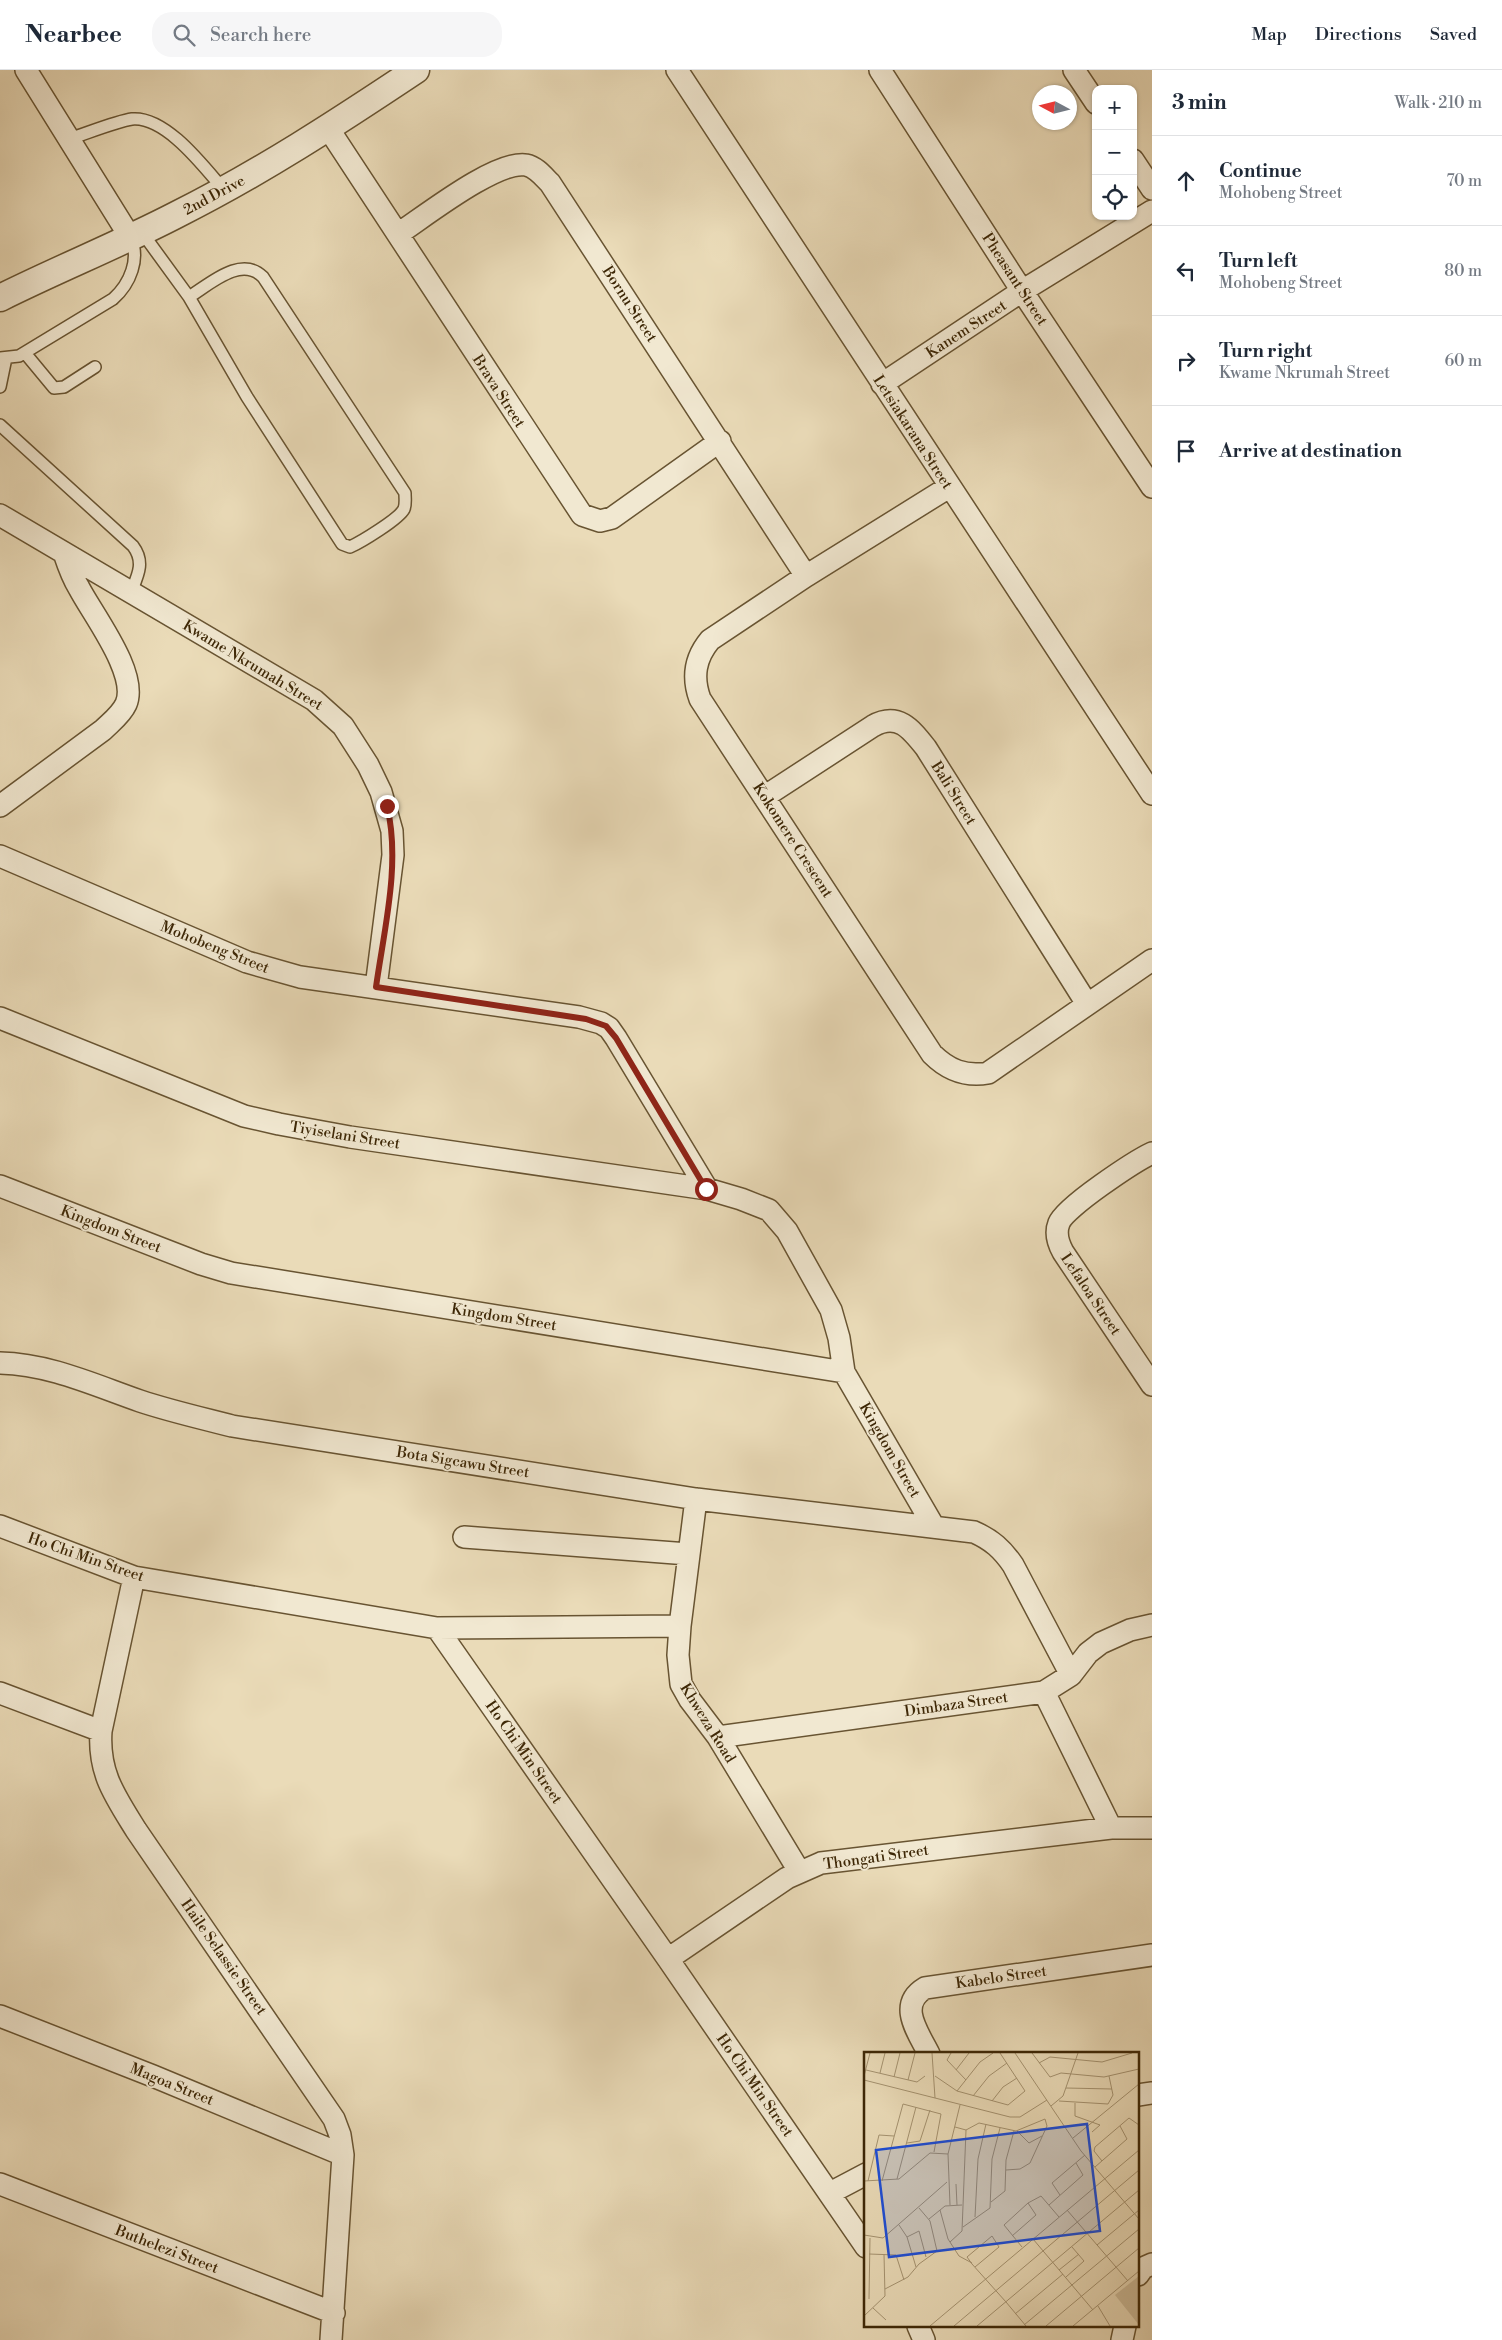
<!DOCTYPE html>
<html lang="en">
<head>
<meta charset="utf-8">
<style>
  :root { --surface:#fff; --page:#f6f6f7; --text:#1f2937; --muted:#747a83; --line:#e0e1e3 }
  body { margin:0; font-family:"Libre Bodoni",serif; background:var(--page); color:var(--text) }
  .controls { position:absolute; right:15px; top:15px; display:grid; overflow:hidden; border-radius:10px; box-shadow:0 1px 4px #0004 }
  .controls button { width:45px; height:45px; display:grid; place-items:center; padding:0; border:0; border-bottom:1px solid var(--line); background:var(--surface); color:var(--text); font:25px sans-serif }
  .compass { position:absolute; left:1032px; top:15px; width:45px; height:45px; border-radius:50%; background:var(--surface); box-shadow:0 1px 4px #0004; rotate:277deg }
  .stop { position:absolute; width:15px; height:15px; margin:-11px; border:4px solid #8f2418; border-radius:50%; background:#fff }
  .stop.end { background:#8f2418; border-color:#fff; box-shadow:0 1px 5px #0008 }
  .list { margin:0; padding:0; list-style:none }
  h2 { display:flex; justify-content:space-between; align-items:center; height:65px; margin:0; padding:0 20px; font-size:21px }
  h2 small { font-size:16px; font-weight:400; color:var(--muted) }
  .list li { display:grid; grid-template-columns:32px 1fr auto; gap:15px; align-items:center; box-sizing:border-box; height:90px; padding:0 20px; border-top:1px solid var(--line) }
  .list b { display:block; font-size:19px; white-space:nowrap }
  .list p { margin:0; font-size:16px; white-space:nowrap; color:var(--muted) }
  .list em { font-size:16px; font-style:normal; color:var(--muted) }
  .icon { flex:none; width:28px; height:28px; fill:none; stroke:currentColor; stroke-width:2; stroke-linecap:round; stroke-linejoin:round }
  .map { position:relative; flex:none; width:1152px; height:2270px; overflow:hidden }
  header { display:flex; align-items:center; gap:30px; box-sizing:border-box; height:70px; padding:0 25px; background:var(--surface); border-bottom:1px solid var(--line) }
  header strong { font-size:24px }
  nav { display:flex; gap:28px; margin-inline-start:auto; font-size:18px }
  .search { width:350px; height:45px; background:var(--page); display:flex; align-items:center; gap:12px; box-sizing:border-box; padding:0 18px; border-radius:20px; color:var(--muted); font-size:19px }
  main { display:flex }
  aside { flex:1; background:var(--surface) }
  .map>svg:first-child { display:block }
  .lines { fill:none; stroke-linecap:round; stroke-linejoin:round }
  .service-casing { stroke:#685432; stroke-width:14 }
  .minor-casing { stroke:#685432; stroke-width:24 }
  .tertiary-casing { stroke:#685432; stroke-width:29 }
  .service { stroke:#f1e8d1; stroke-width:11 }
  .minor { stroke:#f1e8d1; stroke-width:21 }
  .tertiary { stroke:#f1e8d1; stroke-width:26 }
  .route { stroke:#8f2418; stroke-width:6 }
  .labels { text-anchor:middle; stroke-width:4; stroke-linejoin:round; paint-order:stroke }
  .street-label { font-size:15px; fill:#3d2706; stroke:#f1e8d1 }
  .inset-road { fill:none; stroke:#a59371; stroke-width:1 }
  .view { fill:#1d4ed8; fill-opacity:0.15; stroke:#1d4ed8; stroke-width:2.5 }
  .inset-edge { fill:none; stroke:#3d2706; stroke-width:2.5 }
</style>
</head>
<body>
<header>
<strong>Nearbee</strong>
<div class="search"><svg class="icon" aria-label="search" viewBox="0 0 24 24"><circle cx="10" cy="10" r="6"/><path d="M15 15l6 6"/></svg>Search here</div>
<nav><a>Map</a><a>Directions</a><a>Saved</a></nav>
</header>
<main>
<div class="map">
<svg width="1152" height="2270" viewBox="0 0 1152 2270">
  <rect width="100%" height="100%" fill="#eadbb8"/>
  <filter id="stains"><feTurbulence type="fractalNoise" baseFrequency=".004" numOctaves="4"/><feColorMatrix values="0 0 0 0 .2 0 0 0 0 .09 0 0 0 0 .02 0 0 0 .5 -.17"/></filter>
  <radialGradient id="worn" r=".72"><stop offset=".6" stop-color="#630" stop-opacity="0"/><stop offset="1" stop-color="#630" stop-opacity=".3"/></radialGradient>
  <g class="lines">
    <!-- service casing -->
    <g class="service-casing">
      <path id="service" d="M69,69C85,64 117,51 132,49C166,46 204,97 224,120
        M141,161L189,227L247,327L342,474L350,477C361,472 399,449 404,439C406,434 405,429 405,423L263,207C241,185 210,214 189,227
        M25,283L54,318L64,317L95,297
        M0,288L19,286L113,229C130,214 141,188 130,167
        M0,317L6,288
        M0,355L133,476C145,492 138,505 131,522"/>
    </g>
    <!-- minor casing -->
    <g class="minor-casing">
      <path id="minor" d="M26,0L130,167
        M677,0L1152,724
        M880,0L1022,221L1152,417
        M1074,0L1096,33
        M328,58L582,445L600,451L612,448L720,371
        M1133,90L1152,119
        M398,164C424,147 496,90 526,95C536,97 543,106 550,113L806,506
        M882,314L1022,221L1152,141
        M949,417L806,506L710,570C695,588 692,607 700,629L932,984C948,1000 965,1007 988,1003L1152,890
        M0,445L314,630L343,656L368,695L381,722L392,761L393,785L376,917
        M764,727L873,656C898,642 911,659 926,678L1087,934
        M0,736L103,660C111,652 121,645 126,634C139,604 93,545 79,518C72,507 68,495 64,483
        M0,786L247,892L300,907L579,947L601,953L609,958L616,968L707,1119
        M0,948L244,1046L279,1054L350,1067L707,1119L741,1129L769,1140L787,1161L831,1240L839,1268L844,1302L934,1457
        M1152,1083C1135,1091 1065,1137 1059,1153C1055,1163 1058,1173 1063,1182L1152,1315
        M0,1116L201,1194L231,1203L844,1302
        M0,1293C49,1294 94,1315 140,1331C170,1341 201,1348 232,1356L696,1429L974,1462C992,1470 1002,1479 1013,1495L1071,1605
        M696,1429L680,1556L678,1585L681,1614L690,1630L718,1667L799,1801
        M0,1456L134,1507L437,1558L680,1556
        M464,1467L688,1484
        M134,1507L101,1661C98,1703 115,1726 136,1760L334,2049L340,2065L343,2085L331,2270
        M437,1558L668,1889L866,2177
        M1044,1622L1111,1758
        M0,1623L101,1661
        M718,1667L1044,1622L1071,1605L1088,1583L1101,1573L1130,1560L1152,1555
        M668,1889L787,1808L821,1793L1111,1758H1152
        M0,1946L153,2006L343,2085
        M929,1984C918,1962 897,1935 925,1918L1152,1885
        M1138,2025L1152,2023
        M0,2114L334,2243
        M830,2123L866,2104
        M1138,2205L1143,2198L1152,2194
        M918,2256L924,2270
        M1122,2270L1125,2256"/>
    </g>
    <!-- tertiary casing -->
    <g class="tertiary-casing">
      <path id="tertiary" d="M0,228C58,199 118,175 176,145C260,103 338,52 416,0"/>
    </g>
    <!-- service -->
    <use href="#service" class="service"/>
    <!-- minor -->
    <use href="#minor" class="minor"/>
    <!-- tertiary -->
    <use href="#tertiary" class="tertiary"/>
  </g>
  <g class="lines">
    <!-- route -->
    <path class="route" d="M387,736C401,793 384,860 376,917L586,949L606,956L616,968L706,1119"/>
  </g>
  <g class="labels">
    <!-- street labels -->
    <g class="street-label">
      <text transform="translate(214 125) rotate(-28)" y="5">2nd Drive</text>
      <text transform="translate(1015 209) rotate(57)" y="5">Pheasant Street</text>
      <text transform="translate(630 234) rotate(57)" y="5">Bornu Street</text>
      <text transform="translate(966 259) rotate(-33)" y="5">Kanem Street</text>
      <text transform="translate(499 321) rotate(57)" y="5">Brava Street</text>
      <text transform="translate(913 362) rotate(57)" y="5">Letsiakarana Street</text>
      <text transform="translate(253 595) rotate(31)" y="5">Kwame Nkrumah Street</text>
      <text transform="translate(954 723) rotate(58)" y="5">Bali Street</text>
      <text transform="translate(793 770) rotate(57)" y="5">Kokomere Crescent</text>
      <text transform="translate(215 877) rotate(22)" y="5">Mohobeng Street</text>
      <text transform="translate(345 1065) rotate(9)" y="5">Tiyiselani Street</text>
      <text transform="translate(111 1159) rotate(21)" y="5">Kingdom Street</text>
      <text transform="translate(1091 1224) rotate(56)" y="5">Lefaloa Street</text>
      <text transform="translate(504 1247) rotate(9)" y="5">Kingdom Street</text>
      <text transform="translate(890 1380) rotate(60)" y="5">Kingdom Street</text>
      <text transform="translate(463 1392) rotate(9)" y="5">Bota Sigcawu Street</text>
      <text transform="translate(86 1487) rotate(19)" y="5">Ho Chi Min Street</text>
      <text transform="translate(956 1634) rotate(-8)" y="5">Dimbaza Street</text>
      <text transform="translate(708 1653) rotate(58)" y="5">Khweza Road</text>
      <text transform="translate(524 1682) rotate(55)" y="5">Ho Chi Min Street</text>
      <text transform="translate(876 1787) rotate(-8)" y="5">Thongati Street</text>
      <text transform="translate(224 1887) rotate(55)" y="5">Haile Selassie Street</text>
      <text transform="translate(1001 1907) rotate(-8)" y="5">Kabelo Street</text>
      <text transform="translate(172 2014) rotate(22)" y="5">Magoa Street</text>
      <text transform="translate(755 2015) rotate(55)" y="5">Ho Chi Min Street</text>
      <text transform="translate(167 2179) rotate(21)" y="5">Buthelezi Street</text>
    </g>
  </g>
  <!-- overview -->
  <g transform="translate(864 1982)">
    <rect width="275" height="275" fill="#eadbb8"/>
    <path d="M275,224V273L251,243Z" fill="#cdbc9a"/>
    <path class="inset-road" d="M68,1L71,46M87,1L83,8L102,28M151,1L217,99L275,167M168,1L186,25L197,21L240,25L275,17M175,11L186,5L238,10L268,1M2,18L53,30L61,24M92,18L105,1M16,21L21,1M0,24L6,1M71,24L93,39L144,53L161,39L136,1M30,25L36,1M0,28L146,65H156L183,48M44,28L51,1M202,36L248,37M93,39L116,10L129,1M109,44L125,24L143,11M128,49L139,35L153,26M195,49L244,52L249,43L245,24M211,51V64L236,73L228,80M187,54L199,44L214,1M91,75L102,78L115,71L152,79L181,67L183,74L166,111L156,117L142,118M153,79L165,91L178,84M209,86L275,32M43,91L56,89L66,58M238,109L230,99L231,95L265,66L275,73M231,115L263,87L256,74M33,127L52,55M0,129L35,127L66,101L84,102M4,129L15,83L30,84M18,129L39,52L77,62L70,100M92,132L93,153M196,143L188,131L221,103M127,150L141,139L142,108L150,79M86,153L84,102L96,53M185,153L219,123L212,111M76,158L84,187L95,204L108,211M203,158L264,229M111,165L114,107L122,72M65,167L81,154L98,153M35,173L43,185L52,215M99,175L126,156L128,107L136,76M0,183L19,186L83,130M148,184L172,163L164,151M43,185L55,179L62,205M169,187L229,258M86,190L98,179L102,78M233,193L275,158M158,195L140,173L164,151L177,144L195,165M5,202L32,203L40,228M111,215L135,195L128,184L103,205L108,212L142,250L162,274M195,218L215,202M202,225L220,209L208,195M21,237L44,225L55,212L73,199L66,169L55,156M5,247L6,186M234,254L246,274M9,256L22,268M151,262L199,222M0,264L21,244L20,202M160,273L275,177M66,274L275,98M90,274L275,118M113,274L275,138M182,274L275,196M209,274L275,219"/>
    <path class="view" d="M223,72L236,179L25,205L12,98Z"/>
    <rect width="275" height="275" class="inset-edge"/>
  </g>
  <rect width="100%" height="100%" filter="url(#stains)"/>
  <rect width="100%" height="100%" fill="url(#worn)"/>
</svg>
<div class="controls">
<button>+</button>
<button>−</button>
<button><svg class="icon" aria-label="locate" viewBox="0 0 24 24"><circle cx="12" cy="12" r="6"/><path d="M12 2v4M12 18v4M2 12h4M18 12h4"/></svg></button>
</div>
<svg class="compass" viewBox="-18 -18 36 36"><path d="M0-13l5 13h-10z" fill="#e53935"/><path d="M0 13l5-13h-10z" fill="#747a83"/></svg>
<div class="stop" style="left:706px;top:1119px"></div>
<div class="stop end" style="left:387px;top:736px"></div>
</div>
<aside>
<h2>3 min<small>Walk · 210 m</small></h2>
<ul class="list">
<li><svg class="icon" aria-label="ahead" viewBox="0 0 24 24"><path d="M12 20V5M6 11l6-6 6 6"/></svg><div><b>Continue</b><p>Mohobeng Street</p></div><em>70 m</em></li>
<li><svg class="icon" aria-label="left" viewBox="0 0 24 24"><path d="M17 20v-9H6M10 6l-5 5 5 5"/></svg><div><b>Turn left</b><p>Mohobeng Street</p></div><em>80 m</em></li>
<li><svg class="icon" aria-label="right" viewBox="0 0 24 24"><path d="M7 20v-9h11M14 6l5 5-5 5"/></svg><div><b>Turn right</b><p>Kwame Nkrumah Street</p></div><em>60 m</em></li>
<li><svg class="icon" aria-label="arrive" viewBox="0 0 24 24"><path d="M6 21V4h12l-3 4 3 4H6"/></svg><div><b>Arrive at destination</b></div></li>
</ul>
</aside>
</main>
</body>
</html>
